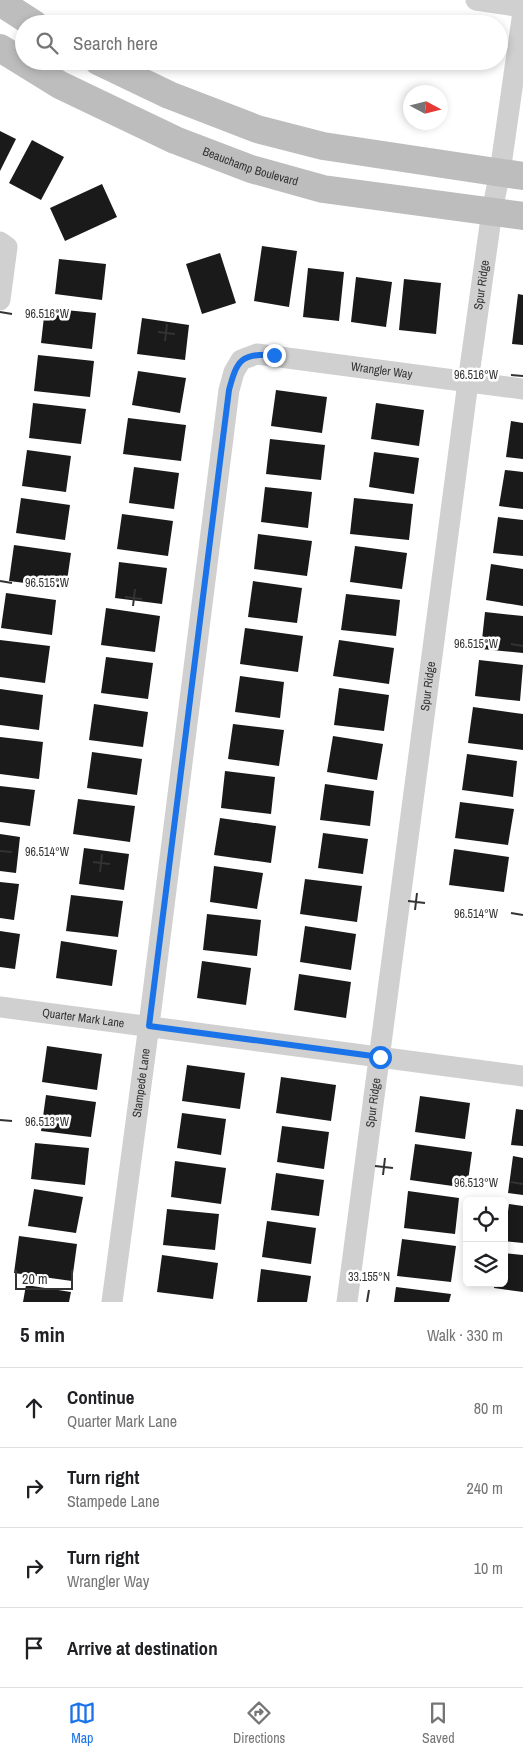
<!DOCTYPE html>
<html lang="en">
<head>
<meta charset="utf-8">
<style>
  :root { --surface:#fff; --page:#f6f6f6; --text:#202124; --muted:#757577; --line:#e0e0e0; --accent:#1a73e8 }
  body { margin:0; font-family:"Archivo Narrow",sans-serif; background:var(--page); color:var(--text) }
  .controls { position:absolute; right:15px; bottom:15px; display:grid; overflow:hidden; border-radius:8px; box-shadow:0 2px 8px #0003 }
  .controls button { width:45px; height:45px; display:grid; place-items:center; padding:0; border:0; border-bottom:1px solid var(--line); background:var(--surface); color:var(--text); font:25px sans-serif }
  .compass { position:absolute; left:403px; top:85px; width:45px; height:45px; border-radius:50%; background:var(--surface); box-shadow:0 2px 8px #0003; rotate:97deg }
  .scale { position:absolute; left:15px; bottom:12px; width:58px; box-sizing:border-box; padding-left:5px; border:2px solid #333; border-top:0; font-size:14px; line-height:18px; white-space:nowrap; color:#333; -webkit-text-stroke:4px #fff; paint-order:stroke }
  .stop { position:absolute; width:15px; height:15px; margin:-11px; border:4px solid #1a73e8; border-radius:50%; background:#fff }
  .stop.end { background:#1a73e8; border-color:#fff; box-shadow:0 1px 5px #0008 }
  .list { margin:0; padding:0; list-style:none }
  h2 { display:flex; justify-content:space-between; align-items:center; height:65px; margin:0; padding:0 20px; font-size:21px }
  h2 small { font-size:16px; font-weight:400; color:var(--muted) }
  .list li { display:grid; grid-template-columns:32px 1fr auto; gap:15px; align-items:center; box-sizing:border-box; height:80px; padding:0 20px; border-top:1px solid var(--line) }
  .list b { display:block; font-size:19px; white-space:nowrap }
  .list p { margin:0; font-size:16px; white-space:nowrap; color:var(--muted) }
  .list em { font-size:16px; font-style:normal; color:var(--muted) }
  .icon { flex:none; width:28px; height:28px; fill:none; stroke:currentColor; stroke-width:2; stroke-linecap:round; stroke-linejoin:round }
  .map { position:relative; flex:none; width:523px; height:1302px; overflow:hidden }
  .search { position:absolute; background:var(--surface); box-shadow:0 2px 8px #0003; left:15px; right:15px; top:15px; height:55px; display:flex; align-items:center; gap:12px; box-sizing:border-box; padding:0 18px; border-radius:28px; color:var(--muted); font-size:19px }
  .sheet { height:385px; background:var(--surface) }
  nav { display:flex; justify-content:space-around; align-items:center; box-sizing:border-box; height:70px; border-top:1px solid var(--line); background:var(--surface); font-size:14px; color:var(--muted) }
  nav a { display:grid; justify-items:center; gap:2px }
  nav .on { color:var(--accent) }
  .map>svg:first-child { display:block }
  .building { fill:#1a1a1a }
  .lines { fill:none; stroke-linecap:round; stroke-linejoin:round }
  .street { stroke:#d0d0d0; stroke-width:21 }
  .secondary { stroke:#bdbdbd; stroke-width:28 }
  .route { stroke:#1a73e8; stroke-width:6 }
  .ticks { fill:none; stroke:#333; stroke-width:2 }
  .labels { text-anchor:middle; stroke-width:5; stroke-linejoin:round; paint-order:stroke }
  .street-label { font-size:12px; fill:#333; stroke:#fff }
  .ticks-label { font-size:12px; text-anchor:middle; fill:#333; stroke:#fff; stroke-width:5; stroke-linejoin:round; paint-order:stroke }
</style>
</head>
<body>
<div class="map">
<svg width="523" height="1302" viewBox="0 0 523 1302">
  <rect width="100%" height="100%" fill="#fff"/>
  <!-- building -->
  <path class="building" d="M0,131L16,139L0,171Z
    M32,140L64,157L41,200L9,183Z
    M102,184L117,217L65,241L50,208Z
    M262,246L297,251L289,307L254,301Z
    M220,253L236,303L202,314L186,264Z
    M59,259L106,264L102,300L55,294Z
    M308,268L344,272L339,321L303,317Z
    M356,277L392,282L386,327L351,322Z
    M404,279L441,283L436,334L399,330Z
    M518,294L523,295V345L512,344Z
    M45,308L96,313L92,349L41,343Z
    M142,318L189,325L185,360L137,354Z
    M38,355L94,361L90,397L34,391Z
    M138,371L186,378L180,413L132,405Z
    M276,390L327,397L322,433L271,426Z
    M33,403L86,409L81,444L29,438Z
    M376,403L424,410L419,446L371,439Z
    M128,418L186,425L181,461L123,454Z
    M511,421L523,423V459L506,457Z
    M270,439L325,445L321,480L266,474Z
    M27,450L71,456L66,492L22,486Z
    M374,452L419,458L414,494L369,487Z
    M134,467L179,473L174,509L129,503Z
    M505,470L523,472V509L499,506Z
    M265,487L312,492L308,528L261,522Z
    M21,498L70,505L65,540L16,533Z
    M354,498L413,504L409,540L350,534Z
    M122,514L173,521L168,556L117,549Z
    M498,517L523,520V556L493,553Z
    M258,534L312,541L307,576L254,569Z
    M14,545L71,553L66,588L9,581Z
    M355,546L407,553L402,589L350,582Z
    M119,562L167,568L162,604L115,598Z
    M491,564L523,569V606L486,600Z
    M253,581L302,588L297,623L248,617Z
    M6,593L56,600L52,635L1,628Z
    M346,594L400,600L396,636L341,630Z
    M106,608L160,616L155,652L101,645Z
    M485,612L523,616V653L481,649Z
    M245,628L303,636L298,672L240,664Z
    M0,640L50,646L45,683L0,677Z
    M339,640L394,648L389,684L333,676Z
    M106,657L153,663L148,699L101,693Z
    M479,660L523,665L520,701L475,696Z
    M240,676L284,682L280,718L235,712Z
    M339,688L389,695L384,731L334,725Z
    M0,689L43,695L39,730L0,725Z
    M94,704L148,712L143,747L89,740Z
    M473,707L523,714V750L468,743Z
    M233,724L284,730L279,766L228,759Z
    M333,736L383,744L377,780L327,772Z
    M0,737L43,742L39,779L0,774Z
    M92,752L142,759L137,795L87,788Z
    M467,754L517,761L513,797L462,790Z
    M225,771L275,777L271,814L221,808Z
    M325,784L374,791L370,826L320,820Z
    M0,786L35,790L30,826L0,822Z
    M78,799L135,806L130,842L73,834Z
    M460,802L514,809L508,845L455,838Z
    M220,818L276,826L271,863L214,855Z
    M323,833L368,839L363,874L318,868Z
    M0,834L20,837L16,873L0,871Z
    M84,848L129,854L124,890L79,884Z
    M454,849L509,857L504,892L449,885Z
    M214,866L263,873L257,909L210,902Z
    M305,879L362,886L357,922L300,914Z
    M0,882L19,884L14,920L0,918Z
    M71,895L123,901L118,937L66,931Z
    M207,914L261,920L257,956L203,950Z
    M305,926L356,934L351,970L300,962Z
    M0,931L20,934L15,969L0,967Z
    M61,941L117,950L112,986L56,978Z
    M202,961L251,968L246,1005L197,998Z
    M299,974L351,982L346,1018L294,1010Z
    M47,1046L102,1054L97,1090L42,1082Z
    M187,1065L245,1073L240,1109L182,1101Z
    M281,1077L336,1085L331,1121L276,1113Z
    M46,1095L96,1102L91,1137L41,1131Z
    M420,1096L470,1103L465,1139L415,1132Z
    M516,1109L523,1110V1146L511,1145Z
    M182,1113L226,1119L221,1155L177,1148Z
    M282,1126L329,1132L324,1169L277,1162Z
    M35,1143L89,1148L85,1185L31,1179Z
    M415,1144L472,1152L467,1188L410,1180Z
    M513,1156L523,1158V1195L508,1193Z
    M175,1161L226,1168L221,1204L171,1197Z
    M276,1173L324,1180L319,1216L271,1210Z
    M34,1189L83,1197L76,1233L28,1226Z
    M408,1191L459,1198L455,1234L404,1228Z
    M509,1204L523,1206V1243L504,1241Z
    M167,1209L219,1214L215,1250L163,1245Z
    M267,1221L316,1228L311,1264L262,1257Z
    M19,1236L77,1244L72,1281L14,1273Z
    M402,1239L456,1246L451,1282L397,1276Z
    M504,1253L523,1255V1292L494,1288L495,1283H504Z
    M162,1255L218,1263L213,1299L157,1292Z
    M261,1269L311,1276L307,1302H257Z
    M26,1285L71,1292L69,1302H23Z
    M396,1287L451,1294L449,1302H394Z"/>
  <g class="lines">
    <!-- street -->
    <g class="street">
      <path d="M476,0L523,7"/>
      <path d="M0,242L7,247L0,300"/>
      <path id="s1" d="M0,1007L523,1076"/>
      <path id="s2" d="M112,1302L149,1025L229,390L234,372L241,360L257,354L523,389"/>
      <path id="s3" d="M347,1302L468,382L492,211L500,172L523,12"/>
    </g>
    <!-- secondary -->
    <g class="secondary">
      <path d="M0,2L34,24"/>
      <path id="s4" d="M0,48L60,85L175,140L251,169L323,189L523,216"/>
      <path d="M98,61L169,95L257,129L323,146L523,176"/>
    </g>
  </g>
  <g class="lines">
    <!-- route -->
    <path class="route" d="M274,355C241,353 237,360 229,390L149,1026L380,1057"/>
  </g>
  <!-- ticks -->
  <path class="ticks" d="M0,312L12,314M158,332L175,334M165,341L167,324M511,375L523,376M0,581L12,583M125,597L142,599M133,606L135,589M511,644L523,646M0,851L12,852M93,862L110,864M100,872L102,854M408,901L425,903M415,910L417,893M511,913L523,915M0,1120L12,1121M375,1166L393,1168M383,1175L385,1158M511,1182L523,1184M367,1302L369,1290"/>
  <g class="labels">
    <!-- street labels -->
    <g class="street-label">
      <text dy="4" stroke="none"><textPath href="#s4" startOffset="278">Beauchamp Boulevard</textPath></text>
      <text dy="4" stroke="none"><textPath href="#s3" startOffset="1026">Spur Ridge</textPath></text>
      <text dy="4" stroke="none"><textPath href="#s2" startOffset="1095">Wrangler Way</textPath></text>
      <text dy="4" stroke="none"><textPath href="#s3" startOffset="621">Spur Ridge</textPath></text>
      <text dy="4" stroke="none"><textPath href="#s1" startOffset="84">Quarter Mark Lane</textPath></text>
      <text dy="4" stroke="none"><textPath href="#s2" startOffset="221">Stampede Lane</textPath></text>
      <text dy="4" stroke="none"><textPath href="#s3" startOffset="201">Spur Ridge</textPath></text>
    </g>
  </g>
  <g class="ticks-label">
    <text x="47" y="318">96.516°W</text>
    <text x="476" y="379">96.516°W</text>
    <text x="47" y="587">96.515°W</text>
    <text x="476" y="648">96.515°W</text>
    <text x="47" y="856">96.514°W</text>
    <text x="476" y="918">96.514°W</text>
    <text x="47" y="1126">96.513°W</text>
    <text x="476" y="1187">96.513°W</text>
    <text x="369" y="1281">33.155°N</text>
  </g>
</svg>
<div class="controls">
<button><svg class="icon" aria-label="locate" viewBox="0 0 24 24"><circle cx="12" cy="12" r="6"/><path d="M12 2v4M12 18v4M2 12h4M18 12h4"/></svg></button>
<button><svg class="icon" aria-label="layers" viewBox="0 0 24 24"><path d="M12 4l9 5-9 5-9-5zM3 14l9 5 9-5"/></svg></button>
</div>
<svg class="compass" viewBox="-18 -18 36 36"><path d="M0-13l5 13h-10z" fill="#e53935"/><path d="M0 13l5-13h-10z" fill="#757577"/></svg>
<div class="scale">20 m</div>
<div class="stop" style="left:380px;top:1057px"></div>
<div class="stop end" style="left:274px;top:355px"></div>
<div class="search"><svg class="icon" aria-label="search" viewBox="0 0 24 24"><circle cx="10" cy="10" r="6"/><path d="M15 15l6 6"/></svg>Search here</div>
</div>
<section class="sheet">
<h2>5 min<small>Walk · 330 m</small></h2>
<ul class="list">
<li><svg class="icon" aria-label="ahead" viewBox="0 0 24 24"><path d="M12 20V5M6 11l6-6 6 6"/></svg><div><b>Continue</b><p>Quarter Mark Lane</p></div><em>80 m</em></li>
<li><svg class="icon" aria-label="right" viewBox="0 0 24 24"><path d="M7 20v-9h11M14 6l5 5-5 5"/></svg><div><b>Turn right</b><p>Stampede Lane</p></div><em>240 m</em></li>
<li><svg class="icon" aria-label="right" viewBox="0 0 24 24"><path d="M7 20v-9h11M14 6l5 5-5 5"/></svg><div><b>Turn right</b><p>Wrangler Way</p></div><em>10 m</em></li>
<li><svg class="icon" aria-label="arrive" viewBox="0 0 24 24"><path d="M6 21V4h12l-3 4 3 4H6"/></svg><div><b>Arrive at destination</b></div></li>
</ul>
</section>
<nav>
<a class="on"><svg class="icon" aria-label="map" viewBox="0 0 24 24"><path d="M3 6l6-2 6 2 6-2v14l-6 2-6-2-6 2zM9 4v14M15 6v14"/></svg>Map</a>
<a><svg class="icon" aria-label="directions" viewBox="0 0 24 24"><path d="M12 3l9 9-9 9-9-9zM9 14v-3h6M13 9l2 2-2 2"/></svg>Directions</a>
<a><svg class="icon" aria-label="saved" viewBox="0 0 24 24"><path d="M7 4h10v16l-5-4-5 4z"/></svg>Saved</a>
</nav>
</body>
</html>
